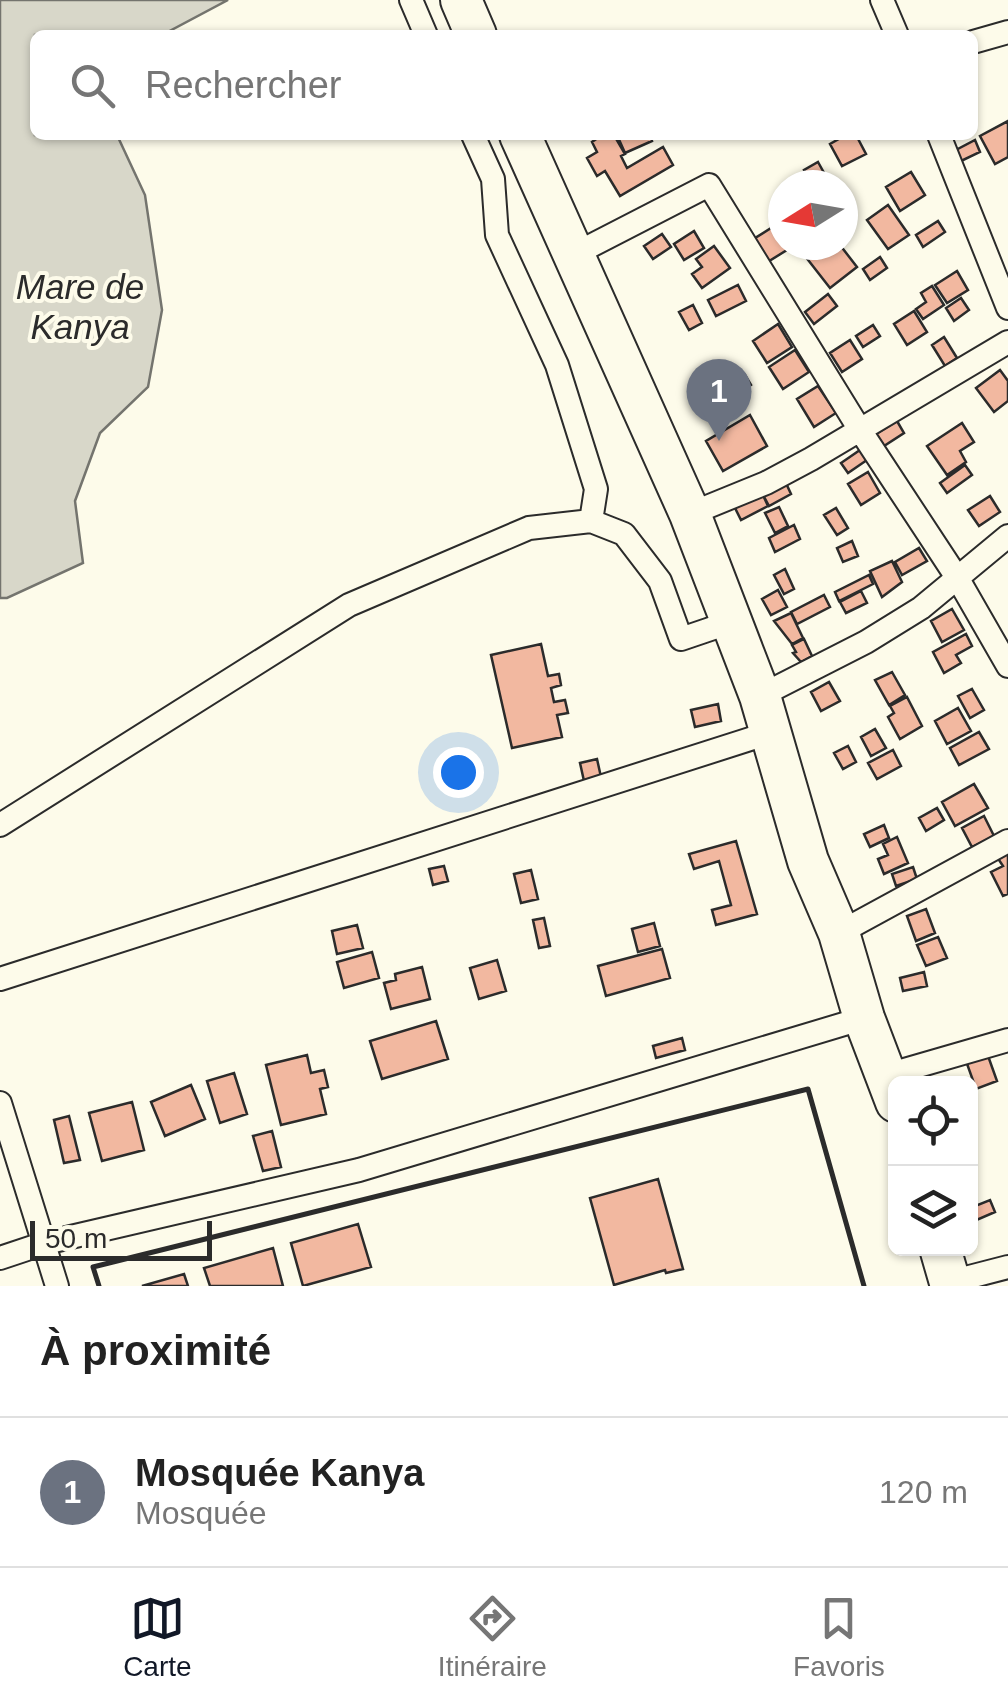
<!DOCTYPE html>
<html lang="fr">
<head>
<meta charset="utf-8">
<style>
  :root { --surface:#fff; --page:#f6f6f6; --text:#222; --muted:#767676; --line:#e0e0e0; --accent:#111827 }
  body { margin:0; font-family:Helvetica,sans-serif; background:var(--page); color:var(--text) }
  .controls { position:absolute; right:30px; bottom:30px; display:grid; overflow:hidden; border-radius:15px; box-shadow:0 2px 8px #0004 }
  .controls button { width:90px; height:90px; display:grid; place-items:center; padding:0; border:0; border-bottom:2px solid var(--line); background:var(--surface); color:var(--text); font:50px sans-serif }
  .compass { position:absolute; left:768px; top:170px; width:90px; height:90px; border-radius:50%; background:var(--surface); box-shadow:0 2px 8px #0004; rotate:259deg }
  .scale { position:absolute; left:30px; bottom:25px; width:182px; box-sizing:border-box; padding-left:10px; border:5px solid #2b2b2b; border-top:0; font-size:28px; line-height:35px; white-space:nowrap; color:#2b2b2b; -webkit-text-stroke:8px #fdfbea; paint-order:stroke }
  .you { position:absolute; left:458px; top:772px; width:35px; height:35px; margin:-25px; border:8px solid #fff; border-radius:50%; background:#1a73e8; box-shadow:0 0 0 15px #1a73e833 }
  .badge { display:grid; place-items:center; width:65px; height:65px; border-radius:50%; background:var(--accent); color:#fff; font-size:32px; font-weight:700 }
  .pin { position:absolute; translate:-50% -82px; filter:drop-shadow(0 2px 5px #0008) }
  .pin::after { content:''; position:absolute; top:52px; width:35px; height:30px; background:inherit; clip-path:polygon(0 0,100% 0,50% 100%) }
  .list { margin:0; padding:0; list-style:none }
  h2 { display:flex; justify-content:space-between; align-items:center; height:130px; margin:0; padding:0 40px; font-size:42px }
  h2 small { font-size:32px; font-weight:400; color:var(--muted) }
  .list li { display:grid; grid-template-columns:65px 1fr auto; gap:30px; align-items:center; box-sizing:border-box; height:150px; padding:0 40px; border-top:2px solid var(--line) }
  .list b { display:block; font-size:38px; white-space:nowrap }
  .list p { margin:0; font-size:32px; white-space:nowrap; color:var(--muted) }
  .list em { font-size:32px; font-style:normal; color:var(--muted) }
  .icon { flex:none; width:55px; height:55px; fill:none; stroke:currentColor; stroke-width:2; stroke-linecap:round; stroke-linejoin:round }
  .map { position:relative; flex:none; width:1008px; height:1286px; overflow:hidden }
  .search { position:absolute; background:var(--surface); box-shadow:0 2px 8px #0004; left:30px; right:30px; top:30px; height:110px; display:flex; align-items:center; gap:25px; box-sizing:border-box; padding:0 35px; border-radius:15px; color:var(--muted); font-size:38px }
  .sheet { height:280px; background:var(--surface) }
  nav { display:flex; justify-content:space-around; align-items:center; box-sizing:border-box; height:140px; border-top:2px solid var(--line); background:var(--surface); font-size:28px; color:var(--muted) }
  nav a { display:grid; justify-items:center; gap:5px }
  nav .on { color:var(--accent) }
  .map>svg:first-child { display:block }
  .water { fill:#d8d7c9; stroke:#74746e; stroke-width:2.5 }
  .building { fill:#f2b8a0; stroke:#2b2b2b; stroke-width:2.5 }
  .lines { fill:none; stroke-linecap:round; stroke-linejoin:round }
  .street-casing { stroke:#2b2b2b; stroke-width:26 }
  .highway-casing { stroke:#2b2b2b; stroke-width:44 }
  .street { stroke:#fdfbea; stroke-width:22 }
  .highway { stroke:#fdfbea; stroke-width:40 }
  .wall { stroke:#2b2b2b; stroke-width:5 }
  .labels { text-anchor:middle; stroke-width:8; stroke-linejoin:round; paint-order:stroke }
  .water-label { font-size:35px; font-style:italic; fill:#2b2b2b; stroke:#fdfbea }
</style>
</head>
<body>
<div class="map">
<svg width="1008" height="1286" viewBox="0 0 1008 1286">
  <rect width="100%" height="100%" fill="#fdfbea"/>
  <!-- water -->
  <path class="water" d="M0,0H228L162,35H35V135H117L145,195L162,310L148,387L100,433L75,501L83,563L7,598H0Z"/>
  <!-- building -->
  <path class="building" d="M1008,121V157L995,164L980,136Z
    M614,135L625,154L621,156L627,168L663,147L673,165L620,196L605,171L597,176L587,158L597,152L592,142L602,135Z
    M617,135H650L652,141L625,153Z
    M846,135H856L866,154L842,166L830,144Z
    M975,140L980,152L959,162L954,151Z
    M818,162L828,180L812,185L804,170Z
    M911,172L925,195L900,211L886,187Z
    M888,205L909,235L888,249L867,220Z
    M782,221L783,245H795L766,263L752,240Z
    M938,221L945,232L923,247L916,235Z
    M694,231L704,248L684,260L674,244Z
    M662,234L671,247L653,259L644,246Z
    M819,245H840L857,267L830,288L805,256Z
    M714,246L730,268L702,288L692,274L702,267L696,259Z
    M880,257L887,268L870,280L863,269Z
    M957,271L968,290L947,303L935,285Z
    M738,285L746,301L716,316L708,300Z
    M932,286L944,305L923,319L916,309L926,302L921,293Z
    M828,294L837,306L814,324L805,312Z
    M961,298L969,310L954,321L946,308Z
    M693,305L702,323L689,330L679,312Z
    M914,311L927,332L907,345L894,324Z
    M778,324L792,347L767,363L753,341Z
    M873,325L880,336L863,347L856,336Z
    M944,337L957,358L945,366L932,345Z
    M850,340L862,359L842,372L830,353Z
    M795,350L809,372L783,389L769,367Z
    M1000,370L1008,381V401L994,412L976,388Z
    M714,372L724,388L708,399L698,383Z
    M745,375L751,385L732,398L726,388Z
    M818,386L836,413L814,427L797,399Z
    M725,389L732,400L723,406L726,411L719,416L708,400Z
    M750,415L767,446L723,471L706,441Z
    M897,421L904,433L884,446L876,434Z
    M962,423L974,442L960,451L966,462L947,475L927,446Z
    M860,450L867,460L848,473L841,463Z
    M965,465L972,475L947,493L940,483Z
    M868,472L880,493L861,505L848,484Z
    M785,481L791,494L769,506L762,493Z
    M762,493L768,506L741,520L735,508Z
    M990,496L1000,512L979,526L968,510Z
    M779,507L788,526L775,533L765,513Z
    M836,508L848,528L837,535L824,515Z
    M794,525L800,539L775,552L769,538Z
    M852,541L858,556L843,562L837,548Z
    M919,548L927,561L902,575L895,562Z
    M892,561L902,582L882,597L870,571Z
    M785,569L794,589L784,594L774,575Z
    M869,575L873,584L839,601L835,592Z
    M778,590L787,607L771,615L762,599Z
    M861,591L867,603L846,613L840,602Z
    M824,595L830,607L797,624L791,612Z
    M952,609L964,630L942,642L931,621Z
    M791,613L803,638L792,644L774,621Z
    M966,634L972,646L956,655L961,663L944,673L933,652Z
    M804,639L812,656L801,662L793,653L796,652L792,645Z
    M541,644L548,676L559,674L561,685L551,688L554,702L565,700L568,713L557,715L562,737L512,748L491,655Z
    M892,672L905,695L889,705L875,680Z
    M829,682L840,701L821,711L811,692Z
    M972,689L984,710L970,718L958,696Z
    M907,697L922,726L900,739L888,717L894,713L890,706Z
    M718,704L721,721L695,727L691,710Z
    M958,708L971,731L947,744L935,721Z
    M875,729L886,748L871,756L861,737Z
    M979,732L989,749L959,765L950,748Z
    M848,746L856,762L843,769L834,753Z
    M893,750L901,766L877,779L868,763Z
    M597,759L601,777L584,781L580,763Z
    M974,784L988,808L955,826L942,802Z
    M937,808L944,820L926,831L919,818Z
    M984,816L994,836L972,847L962,828Z
    M884,825L889,838L870,847L864,834Z
    M897,837L908,863L884,874L878,859L888,855L883,844Z
    M736,841L757,914L716,925L712,910L731,905L719,861L694,869L689,854Z
    M1008,851V894L1003,896L991,872L1003,866L997,857Z
    M444,866L448,881L433,885L429,869Z
    M913,867L917,879L896,886L892,874Z
    M531,870L538,899L521,903L514,874Z
    M926,909L935,933L916,941L907,916Z
    M544,918L550,946L539,948L533,920Z
    M654,923L660,946L638,952L632,929Z
    M357,925L363,948L337,954L332,931Z
    M938,937L947,958L926,966L917,945Z
    M662,949L670,978L606,996L598,966Z
    M372,952L379,978L344,988L337,962Z
    M497,960L506,991L479,999L470,968Z
    M422,967L430,999L391,1009L384,983L396,980L395,974Z
    M924,972L927,986L903,991L900,978Z
    M436,1021L448,1059L382,1079L370,1041Z
    M682,1038L685,1050L656,1058L653,1046Z
    M987,1053L997,1081L976,1089L966,1061Z
    M307,1055L311,1073L324,1070L328,1087L320,1089L326,1114L281,1125L266,1065Z
    M234,1073L247,1114L220,1123L207,1081Z
    M191,1085L205,1119L165,1136L151,1102Z
    M132,1102L144,1150L102,1161L89,1113Z
    M69,1116L80,1160L64,1163L54,1120Z
    M272,1131L281,1167L263,1171L253,1136Z
    M658,1179L683,1269L666,1273L665,1270L614,1285L590,1198Z
    M990,1200L995,1212L972,1222L970,1208Z
    M358,1224L371,1267L303,1286L291,1243Z
    M273,1248L283,1286H210L204,1268Z
    M184,1274L188,1286H142Z"/>
  <g class="lines">
    <!-- street casing -->
    <g class="street-casing">
      <path id="street" d="M411,0L426,35
        M882,0L897,35
        M973,42L1008,32
        M939,135L1008,308
        M573,255L709,185L860,430L958,579L1008,666
        M690,514L766,483L811,459L1008,342
        M591,521L624,534L660,581L681,639L731,622
        M760,696L866,642L921,608L1008,536
        M0,825L349,605L529,528L591,521L596,489L557,365L497,235L493,179L473,135
        M839,933L1008,841
        M0,979L772,732
        M887,1075L1008,1040
        M0,1103L57,1286
        M0,1258L45,1243L359,1170L864,1018
        M950,1282L1008,1267"/>
    </g>
    <!-- highway casing -->
    <g class="highway-casing">
      <path id="highway" d="M461,0L476,35
        M520,135L690,514L760,696L808,861L839,933L864,1018L896,1102
        M940,1248L951,1286"/>
    </g>
    <!-- street -->
    <use href="#street" class="street"/>
    <!-- highway -->
    <use href="#highway" class="highway"/>
    <!-- wall -->
    <path class="wall" d="M99,1286L93,1267L808,1089L864,1286"/>
  </g>
  <g class="labels">
    <!-- water labels -->
    <g class="water-label">
      <text x="80" y="299">Mare de<tspan x="80" dy="40">Kanya</tspan></text>
    </g>
  </g>
</svg>
<div class="controls">
<button><svg class="icon" aria-label="locate" viewBox="0 0 24 24"><circle cx="12" cy="12" r="6"/><path d="M12 2v4M12 18v4M2 12h4M18 12h4"/></svg></button>
<button><svg class="icon" aria-label="layers" viewBox="0 0 24 24"><path d="M12 4l9 5-9 5-9-5zM3 14l9 5 9-5"/></svg></button>
</div>
<svg class="compass" viewBox="-18 -18 36 36"><path d="M0-13l5 13h-10z" fill="#e53935"/><path d="M0 13l5-13h-10z" fill="#767676"/></svg>
<div class="scale">50 m</div>
<div class="you"></div>
<div class="pin badge" style="left:719px;top:441px;background:#6b7280">1</div>
<div class="search"><svg class="icon" aria-label="search" viewBox="0 0 24 24"><circle cx="10" cy="10" r="6"/><path d="M15 15l6 6"/></svg>Rechercher</div>
</div>
<section class="sheet">
<h2>À proximité<small></small></h2>
<ul class="list">
<li><span class="badge" style="background:#6b7280">1</span><div><b>Mosquée Kanya</b><p>Mosquée</p></div><em>120 m</em></li>
</ul>
</section>
<nav>
<a class="on"><svg class="icon" aria-label="map" viewBox="0 0 24 24"><path d="M3 6l6-2 6 2 6-2v14l-6 2-6-2-6 2zM9 4v14M15 6v14"/></svg>Carte</a>
<a><svg class="icon" aria-label="directions" viewBox="0 0 24 24"><path d="M12 3l9 9-9 9-9-9zM9 14v-3h6M13 9l2 2-2 2"/></svg>Itinéraire</a>
<a><svg class="icon" aria-label="saved" viewBox="0 0 24 24"><path d="M7 4h10v16l-5-4-5 4z"/></svg>Favoris</a>
</nav>
</body>
</html>
